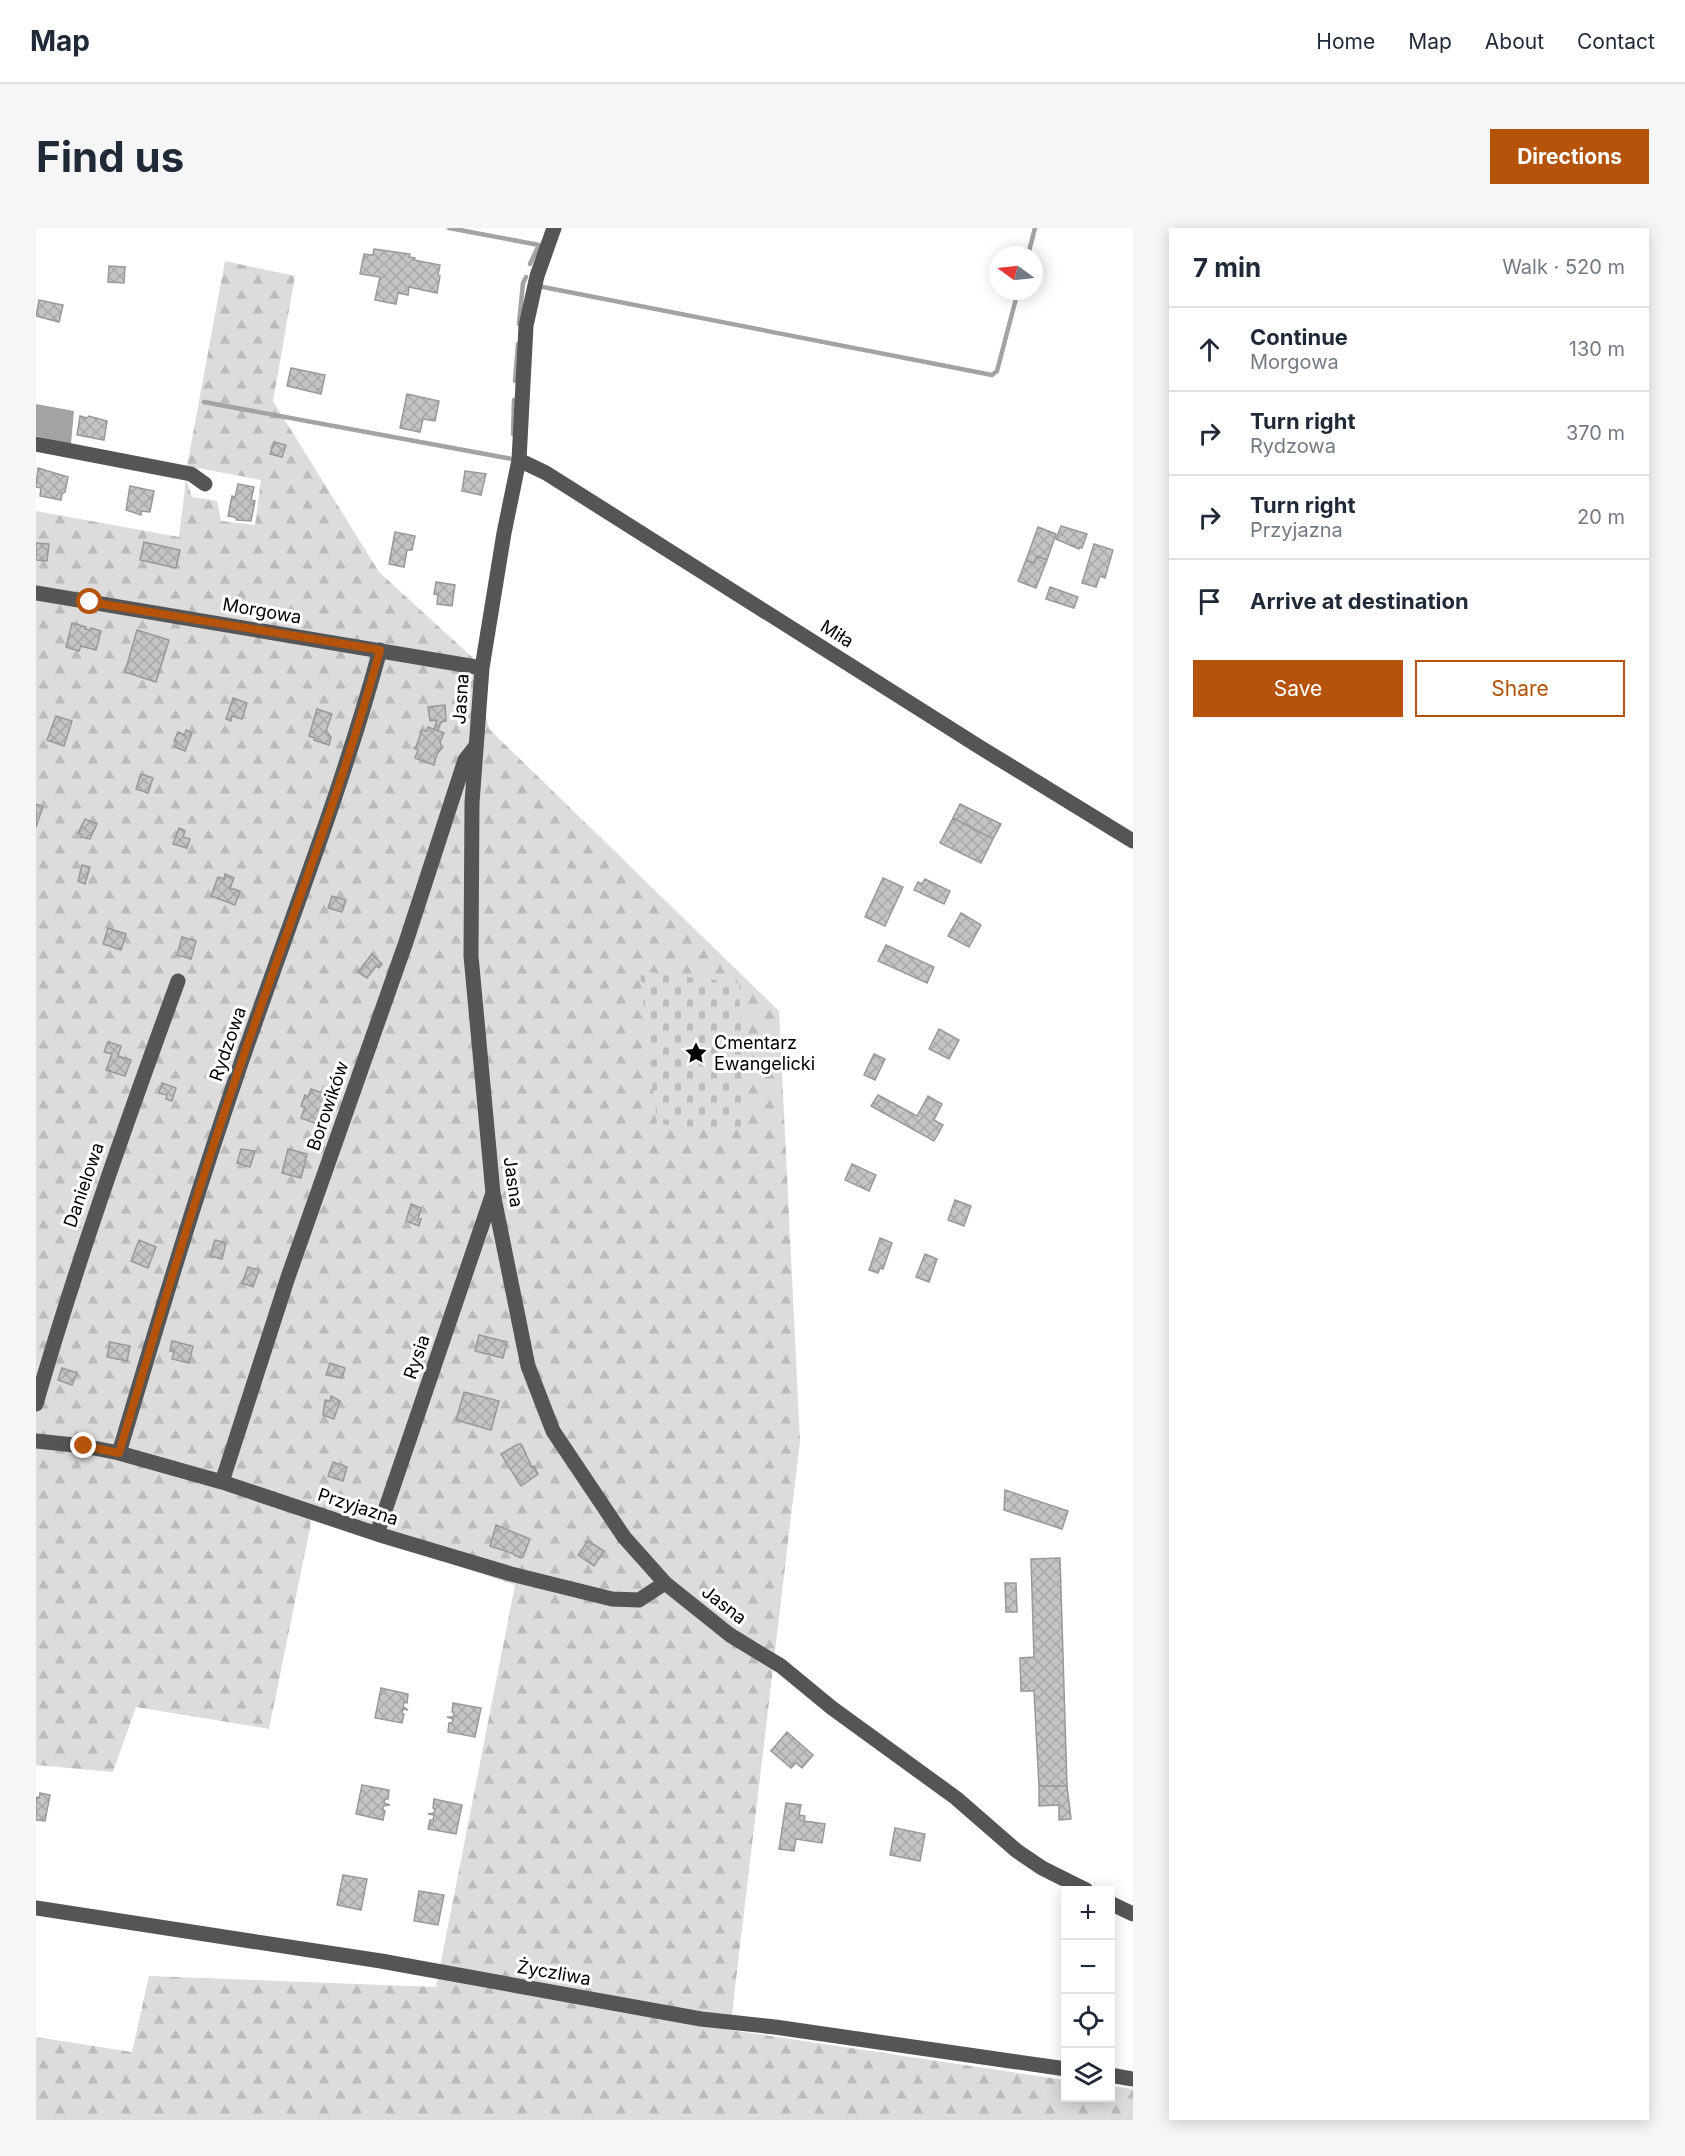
<!DOCTYPE html>
<html lang="en">
<head>
<meta charset="utf-8">
<style>
  :root { --surface:#fff; --page:#f6f6f7; --text:#1f2937; --muted:#747a83; --line:#e0e1e3; --accent:#b45309 }
  body { margin:0; font-family:Inter,sans-serif; background:var(--page); color:var(--text) }
  .controls { position:absolute; right:18px; bottom:18px; display:grid; overflow:hidden; border-radius:0px; box-shadow:0 3px 15px #0003 }
  .controls button { width:54px; height:54px; display:grid; place-items:center; padding:0; border:0; border-bottom:2px solid var(--line); background:var(--surface); color:var(--text); font:30px sans-serif }
  .compass { position:absolute; left:953px; top:18px; width:54px; height:54px; border-radius:50%; background:var(--surface); box-shadow:0 3px 15px #0003; rotate:285deg }
  .stop { position:absolute; width:18px; height:18px; margin:-14px; border:4px solid #b45309; border-radius:50%; background:#fff }
  .stop.end { background:#b45309; border-color:#fff; box-shadow:0 2px 6px #0008 }
  .list { margin:0; padding:0; list-style:none }
  h2 { display:flex; justify-content:space-between; align-items:center; height:78px; margin:0; padding:0 24px; font-size:26px }
  h2 small { font-size:20px; font-weight:400; color:var(--muted) }
  .list li { display:grid; grid-template-columns:39px 1fr auto; gap:18px; align-items:center; box-sizing:border-box; height:84px; padding:0 24px; border-top:2px solid var(--line) }
  .list b { display:block; font-size:22px; white-space:nowrap }
  .list p { margin:0; font-size:20px; white-space:nowrap; color:var(--muted) }
  .list em { font-size:20px; font-style:normal; color:var(--muted) }
  .actions { display:flex; gap:12px; padding:18px 24px }
  .actions a { flex:1; padding:14px 0; border:2px solid var(--accent); border-radius:0px; text-align:center; font-size:21px; color:var(--accent) }
  .actions .main { background:var(--accent); color:#fff }
  .icon { flex:none; width:33px; height:33px; fill:none; stroke:currentColor; stroke-width:2; stroke-linecap:round; stroke-linejoin:round }
  .map { position:relative; flex:none; width:1097px; height:1892px; overflow:hidden; border-radius:0px }
  header { display:flex; align-items:center; gap:36px; box-sizing:border-box; height:84px; padding:0 30px; background:var(--surface); border-bottom:2px solid var(--line) }
  header strong { font-size:28px }
  nav { display:flex; gap:33px; margin-inline-start:auto; font-size:21px }
  .intro { display:flex; align-items:center; justify-content:space-between; box-sizing:border-box; height:144px; padding:0 36px }
  h1 { margin:0; font-size:42px }
  .button { padding:15px 27px; border-radius:0px; background:var(--accent); color:#fff; font-size:21px; font-weight:700 }
  main { display:flex; gap:36px; padding:0 36px }
  aside { flex:1; background:var(--surface); border-radius:0px; box-shadow:0 3px 15px #0003 }
  .map>svg:first-child { display:block }
  .forest { fill:url(#forest-firs) }
  .cemetery { fill:url(#cemetery-stones) }
  .water { fill:#a3a3a3 }
  .lines { fill:none; stroke-linecap:round; stroke-linejoin:round }
  .stream { stroke:#a3a3a3; stroke-width:4.5 }
  .building { fill:url(#building-cross-hatch); stroke:#999; stroke-width:1.5 }
  .minor { stroke:#555; stroke-width:15 }
  .route { stroke:#b45309; stroke-width:8 }
  .labels { text-anchor:middle; stroke-width:6; stroke-linejoin:round; paint-order:stroke }
  .street-label { font-size:18px; fill:#000; stroke:#fff }
  .poi-label { font-size:18px; fill:#000; stroke:#fff; text-anchor:start }
</style>
</head>
<body>
<header>
<strong>Map</strong>
<nav><a>Home</a><a>Map</a><a>About</a><a>Contact</a></nav>
</header>
<div class="intro"><h1>Find us</h1><a class="button">Directions</a></div>
<main>
<div class="map">
<svg width="1097" height="1892" viewBox="0 0 1097 1892">
  <defs>
    <pattern id="forest-firs" width="22" height="20" patternUnits="userSpaceOnUse" patternTransform="scale(1.5)"><rect width="22" height="20" fill="#dcdcdc"/><path d="M5 1l3.5 6h-7zM16 11l3.5 6h-7z" fill="#bbb"/></pattern>
    <pattern id="cemetery-stones" width="16" height="16" patternUnits="userSpaceOnUse" patternTransform="scale(1.5)"><rect width="16" height="16" fill="#dcdcdc"/><path d="M2 7V4a2 2 0 0 1 4 0v3zM10 15v-3a2 2 0 0 1 4 0v3z" fill="#bbb"/></pattern>
    <pattern id="building-cross-hatch" width="8" height="8" patternUnits="userSpaceOnUse" patternTransform="scale(1.5)"><rect width="8" height="8" fill="#c4c4c4"/><path d="M0 0l8 8M0 8l8-8" fill="none" stroke="#a7a7a7"/></pattern>
  </defs>
  <rect width="100%" height="100%" fill="#fff"/>
  <!-- forest -->
  <path class="forest" d="M189,33L259,48L237,173L343,344L437,430L453,501L743,783L764,1213L694,1802L1029,1852L1030,1870H1074L1075,1858L1097,1861V1892H0V1809L96,1824L113,1748L400,1759L479,1357L276,1290L233,1501L100,1479L77,1544L0,1537V283L143,309L150,251L156,269L181,273L185,293L219,297L225,252L151,238Z"/>
  <!-- cemetery -->
  <path class="cemetery" d="M604,743L703,755L709,903L621,896Z"/>
  <!-- water -->
  <path class="water" d="M0,176L38,183L35,216L0,208Z"/>
  <g class="lines">
    <!-- stream -->
    <path class="stream" d="M413,0L503,17L494,36
      M992,27L999,0
      M507,59L956,147L961,143L982,63
      M483,96L487,55L490,49
      M479,153L482,116
      M168,174L476,231
      M477,206L478,172"/>
  </g>
  <!-- building -->
  <path class="building" d="M338,21L374,26L373,29L379,30L378,32L404,37L402,47L404,48L401,65L373,59L372,67L362,65L360,76L339,72L344,49L324,46L328,26L337,27Z
    M73,38L89,39L88,55L72,54Z
    M3,72L27,77L23,94L0,88Z
    M255,140L289,147L285,166L251,158Z
    M371,166L403,173L399,193L387,191L384,204L364,200Z
    M44,188L51,190L53,188L71,193L68,212L41,207Z
    M238,214L250,217L246,229L234,226Z
    M2,240L32,249L29,264L26,266L25,272L4,268L5,260L0,259Z
    M429,243L450,246L445,267L426,263Z
    M202,256L218,259L215,272L219,273L215,293L201,292L199,289L192,288L196,268L199,269Z
    M94,258L118,263L114,284L105,283V287L90,282Z
    M1025,298L1051,306L1046,320L1044,319L1043,321L1020,311Z
    M1002,299L1020,306L1011,332L1001,328L998,335L990,332Z
    M359,304L379,308L376,322H371L368,339L353,336Z
    M108,314L144,322L140,340L104,332Z
    M0,315L13,316L11,333L0,332Z
    M1058,316L1077,322L1069,350L1064,348L1060,359L1046,355Z
    M1001,328L1011,332L1000,360L982,353L990,332L998,335Z
    M400,354L419,357L416,378L401,376L402,367L398,366Z
    M1014,359L1042,369L1038,380L1010,371Z
    M36,395L50,399L49,401L54,402L55,400L65,403L60,422L45,418L43,423L30,419Z
    M101,402L133,412L120,454L89,444Z
    M197,470L211,475L206,491L196,488L195,493L190,491Z
    M409,477L410,493L405,494L402,503L398,501L401,492L394,493L392,479Z
    M281,481L296,486L290,503L295,509L293,517L278,512L279,510L273,508Z
    M20,488L36,493L28,518L11,512Z
    M392,499L408,505L404,514L406,520L401,526L398,537L379,530L382,522L378,520L379,519H380L386,502L391,503Z
    M150,502L156,505L149,523L139,519L141,514L138,513L142,504L149,507Z
    M105,546L117,550L112,565L100,561Z
    M0,576L7,579L0,599Z
    M924,576L965,596L957,611L917,590Z
    M917,590L957,611L945,635L904,615Z
    M49,591L61,596L54,611L45,609L46,607L42,605Z
    M143,600L149,603L147,609L154,611L151,620L137,616Z
    M46,637L54,639L49,656L42,653Z
    M189,646L198,650L194,660L204,663L199,677L175,668L182,649L188,651Z
    M847,650L867,659L849,698L829,689Z
    M889,651L914,663L908,676L878,662L882,654L886,656Z
    M296,668L310,672L306,684L292,680Z
    M925,685L945,697L933,719L912,708Z
    M72,700L90,706L85,722L67,716Z
    M146,709L160,713L155,731L141,727Z
    M850,717L898,739L891,755L842,733Z
    M336,726L346,736L343,740L340,738L331,750L322,744Z
    M903,801L923,812L913,831L893,821Z
    M72,814L85,818L82,828L95,832L89,848L70,842L76,826L68,824Z
    M838,826L849,831L839,852L828,847Z
    M126,855L140,860L136,873L130,871L131,867L123,865Z
    M275,861L292,867L284,897L265,890L269,879L265,878L269,867L272,869Z
    M842,867L881,888L892,868L906,876L898,892L907,897L898,913L835,878Z
    M205,921L219,923L214,939L201,935Z
    M252,921L271,926L265,950L246,945Z
    M816,936L840,947L833,963L809,952Z
    M919,972L935,978L928,998L912,992Z
    M375,976L385,980L382,991H385L383,998L370,993Z
    M844,1010L856,1015L847,1041L844,1040L842,1045L833,1042Z
    M103,1012L120,1019L112,1040L95,1033Z
    M179,1012L190,1015L186,1031L174,1028Z
    M889,1026L901,1031L893,1054L880,1049Z
    M212,1039L223,1042L217,1059L206,1055Z
    M443,1107L471,1114L467,1130L439,1123Z
    M136,1113L157,1118L153,1135L136,1131L138,1124L134,1123Z
    M74,1114L94,1118L91,1133L71,1129Z
    M294,1135L309,1140L306,1150L290,1147Z
    M26,1140L41,1145L36,1157L22,1152Z
    M428,1164L463,1173L455,1202L420,1192Z
    M295,1168L304,1173L298,1191L287,1187L289,1172L294,1173Z
    M482,1216H485L496,1239L498,1238L502,1246L485,1258L465,1226Z
    M297,1234L311,1239L307,1253L292,1248Z
    M969,1262L1032,1283L1026,1301L968,1282Z
    M460,1297L494,1311L487,1329L485,1330L478,1327V1326L454,1318Z
    M552,1313L568,1323L558,1338L542,1327Z
    M1024,1330L1031,1558H1003L998,1463H985L984,1430L998,1429L995,1331Z
    M969,1355H980L981,1384H970Z
    M345,1460L372,1466L371,1475L368,1474L367,1479L372,1482L367,1481L366,1486H368L366,1495L339,1490Z
    M417,1475L445,1480L439,1509L412,1504L413,1495H416L417,1491L411,1489H417L418,1484H416Z
    M751,1504L777,1527L766,1540L760,1535L755,1540L735,1523Z
    M326,1557L353,1562L352,1571H349L348,1575L354,1577L347,1578V1582L349,1583L347,1592L320,1586Z
    M1003,1558H1031L1035,1591L1023,1592V1577L1003,1578Z
    M4,1565L14,1567L9,1593L0,1592V1569L3,1570Z
    M398,1571L426,1577L420,1606L392,1601L394,1592H397L398,1587L392,1586L398,1585L399,1581L397,1580Z
    M750,1575L765,1577L763,1587L769,1588L768,1593L789,1596L786,1615L760,1611L758,1623L743,1621Z
    M859,1600L889,1606L884,1633L854,1627Z
    M307,1647L331,1651L325,1682L301,1677Z
    M383,1663L408,1667L402,1697L378,1693Z"/>
  <g class="lines">
    <!-- minor -->
    <path class="minor" d="M518,0L501,48L490,98L483,232L468,305L446,440L436,575L435,728L457,965L492,1138L517,1203L588,1309L629,1355L694,1407L745,1438L796,1480L920,1570L981,1623L1006,1640L1050,1662
      M0,216L155,246L169,256
      M483,232L510,245L942,518L1097,613
      M0,365L446,440
      M0,1176C41,1033 91,893 142,753
      M0,1213L48,1218L83,1225L186,1254L341,1306L475,1346L576,1371L603,1372L629,1355
      M83,1225C121,1097 159,970 202,844C250,703 305,566 344,422
      M186,1254L252,1049L370,714L429,532L440,518
      M341,1306L457,965
      M1074,1675L1097,1686
      M0,1680L345,1733L665,1791L739,1799L1030,1841
      M1074,1847L1097,1851"/>
  </g>
  <g class="lines">
    <!-- route -->
    <path class="route" d="M48,1218L83,1225C121,1097 159,970 202,844C250,703 305,566 344,422L54,374"/>
  </g>
  <!-- icons -->
  <defs>
    <g id="sight-bare" transform="scale(1.8)"><path d="M0-6L1.8-2.2L6-1.7L2.9 1.2L3.7 5.4L0 3.3L-3.7 5.4L-2.9 1.2L-6-1.7L-1.8-2.2Z" fill="#000" stroke="#fff" stroke-width="2.5" paint-order="stroke"/></g>
  </defs>
  <g fill-rule="evenodd">
    <use href="#sight-bare" x="660" y="825"/>
  </g>
  <g class="labels">
    <!-- street labels -->
    <g class="street-label">
      <text transform="translate(226 383) rotate(10)" y="6">Morgowa</text>
      <text transform="translate(801 406) rotate(32)" y="6">Miła</text>
      <text transform="translate(425 471) rotate(-86)" y="6">Jasna</text>
      <text transform="translate(192 816) rotate(-71)" y="6">Rydzowa</text>
      <text transform="translate(292 878) rotate(-71)" y="6">Borowików</text>
      <text transform="translate(477 954) rotate(82)" y="6">Jasna</text>
      <text transform="translate(48 957) rotate(-71)" y="6">Danielowa</text>
      <text transform="translate(381 1129) rotate(-71)" y="6">Rysia</text>
      <text transform="translate(322 1279) rotate(18)" y="6">Przyjazna</text>
      <text transform="translate(688 1377) rotate(38)" y="6">Jasna</text>
      <text transform="translate(518 1745) rotate(10)" y="6">Życzliwa</text>
    </g>
    <!-- poi labels -->
    <g class="poi-label">
      <text x="678" y="821">Cmentarz<tspan x="678" dy="21">Ewangelicki</tspan></text>
    </g>
  </g>
</svg>
<div class="controls">
<button>+</button>
<button>−</button>
<button><svg class="icon" aria-label="locate" viewBox="0 0 24 24"><circle cx="12" cy="12" r="6"/><path d="M12 2v4M12 18v4M2 12h4M18 12h4"/></svg></button>
<button><svg class="icon" aria-label="layers" viewBox="0 0 24 24"><path d="M12 4l9 5-9 5-9-5zM3 14l9 5 9-5"/></svg></button>
</div>
<svg class="compass" viewBox="-18 -18 36 36"><path d="M0-13l5 13h-10z" fill="#e53935"/><path d="M0 13l5-13h-10z" fill="#747a83"/></svg>
<div class="stop" style="left:54px;top:374px"></div>
<div class="stop end" style="left:48px;top:1218px"></div>
</div>
<aside>
<h2>7 min<small>Walk · 520 m</small></h2>
<ul class="list">
<li><svg class="icon" aria-label="ahead" viewBox="0 0 24 24"><path d="M12 20V5M6 11l6-6 6 6"/></svg><div><b>Continue</b><p>Morgowa</p></div><em>130 m</em></li>
<li><svg class="icon" aria-label="right" viewBox="0 0 24 24"><path d="M7 20v-9h11M14 6l5 5-5 5"/></svg><div><b>Turn right</b><p>Rydzowa</p></div><em>370 m</em></li>
<li><svg class="icon" aria-label="right" viewBox="0 0 24 24"><path d="M7 20v-9h11M14 6l5 5-5 5"/></svg><div><b>Turn right</b><p>Przyjazna</p></div><em>20 m</em></li>
<li><svg class="icon" aria-label="arrive" viewBox="0 0 24 24"><path d="M6 21V4h12l-3 4 3 4H6"/></svg><div><b>Arrive at destination</b></div></li>
</ul>
<div class="actions"><a class="main">Save</a><a>Share</a></div>
</aside>
</main>
</body>
</html>
